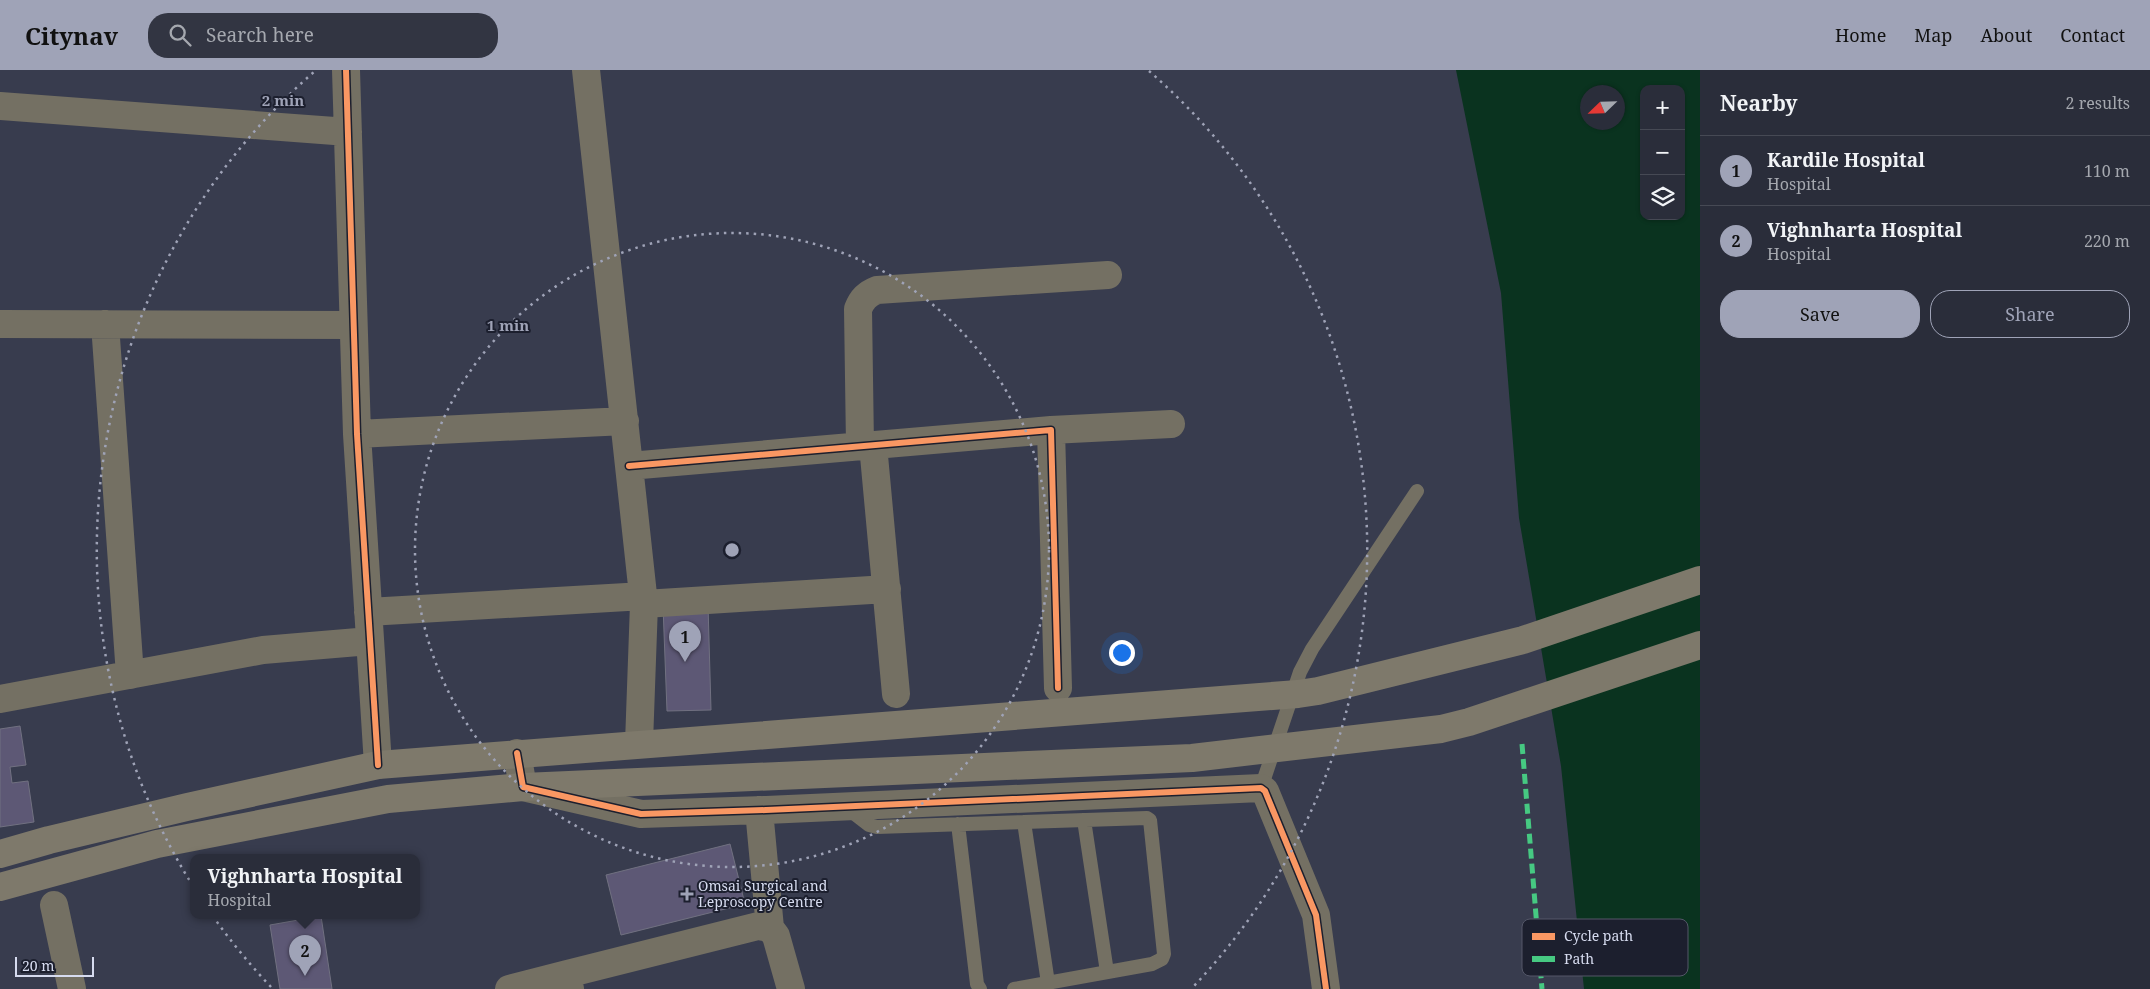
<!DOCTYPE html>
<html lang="en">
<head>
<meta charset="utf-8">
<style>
  :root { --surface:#2a2d3a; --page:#323542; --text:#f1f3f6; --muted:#a5a8af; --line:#464954; --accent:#9fa3b7 }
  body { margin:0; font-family:"Noto Serif",serif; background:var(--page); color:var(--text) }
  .controls { position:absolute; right:15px; top:15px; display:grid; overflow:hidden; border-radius:10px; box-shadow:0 1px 4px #0004 }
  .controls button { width:45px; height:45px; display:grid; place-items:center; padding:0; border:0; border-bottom:1px solid var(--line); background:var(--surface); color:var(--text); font:25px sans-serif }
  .compass { position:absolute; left:1580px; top:15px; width:45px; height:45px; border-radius:50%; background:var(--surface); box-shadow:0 1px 4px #0004; rotate:247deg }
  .scale { position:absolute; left:15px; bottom:12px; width:79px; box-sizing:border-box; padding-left:5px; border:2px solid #d6dbef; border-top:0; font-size:14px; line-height:18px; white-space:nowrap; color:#d6dbef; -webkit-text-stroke:4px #1c1f2e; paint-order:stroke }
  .you { position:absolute; left:1121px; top:582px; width:18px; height:18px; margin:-12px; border:4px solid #fff; border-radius:50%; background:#1a73e8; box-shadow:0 0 0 8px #1a73e833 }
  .badge { display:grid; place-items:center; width:32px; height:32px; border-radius:50%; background:var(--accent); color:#111; font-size:16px; font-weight:700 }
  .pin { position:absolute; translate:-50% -41px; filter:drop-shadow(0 1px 2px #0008) }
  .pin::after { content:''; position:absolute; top:26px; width:18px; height:15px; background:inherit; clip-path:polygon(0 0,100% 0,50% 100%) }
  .popup { position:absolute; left:190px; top:784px; width:230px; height:65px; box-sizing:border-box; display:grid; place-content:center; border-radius:10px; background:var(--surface); filter:drop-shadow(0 1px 4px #0005); font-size:16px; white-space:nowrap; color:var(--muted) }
  .popup b { font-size:19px; color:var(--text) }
  .popup::after { content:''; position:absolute; left:50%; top:100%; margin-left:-10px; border:10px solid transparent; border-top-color:var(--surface) }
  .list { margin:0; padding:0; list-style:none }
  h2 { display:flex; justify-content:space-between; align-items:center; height:65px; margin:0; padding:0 20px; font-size:21px }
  h2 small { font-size:16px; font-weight:400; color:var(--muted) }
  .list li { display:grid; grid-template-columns:32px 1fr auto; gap:15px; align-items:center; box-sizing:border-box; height:70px; padding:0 20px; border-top:1px solid var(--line) }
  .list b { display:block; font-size:19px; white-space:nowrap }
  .list p { margin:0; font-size:16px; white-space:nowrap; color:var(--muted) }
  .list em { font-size:16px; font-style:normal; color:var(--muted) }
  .actions { display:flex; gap:10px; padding:15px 20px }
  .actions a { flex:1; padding:11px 0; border:1px solid var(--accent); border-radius:20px; text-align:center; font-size:18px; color:var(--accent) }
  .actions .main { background:var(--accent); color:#111 }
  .icon { flex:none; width:28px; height:28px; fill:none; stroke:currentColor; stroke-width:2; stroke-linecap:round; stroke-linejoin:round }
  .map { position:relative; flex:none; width:1700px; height:919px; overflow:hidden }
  header { display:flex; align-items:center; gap:30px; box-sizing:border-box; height:70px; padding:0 25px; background:var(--accent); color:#111 }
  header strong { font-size:24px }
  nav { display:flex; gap:28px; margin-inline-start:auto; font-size:18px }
  .search { width:350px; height:45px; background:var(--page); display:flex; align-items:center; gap:12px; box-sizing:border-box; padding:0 18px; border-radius:20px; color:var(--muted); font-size:19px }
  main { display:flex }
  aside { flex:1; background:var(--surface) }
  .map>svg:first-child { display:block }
  .water { fill:#0a331f; fill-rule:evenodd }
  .building { fill:#5d5875; stroke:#717181 }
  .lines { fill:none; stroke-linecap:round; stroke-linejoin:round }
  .lane { stroke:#747063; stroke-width:14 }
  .street { stroke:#747063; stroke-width:28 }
  .primary { stroke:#7e796b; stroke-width:28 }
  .quiet { stroke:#46c982; stroke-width:5; stroke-dasharray:10 5; stroke-linecap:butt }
  .cycleway-casing { stroke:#1c1f2e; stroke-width:9 }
  .cycleway { stroke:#f99763; stroke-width:6 }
  .ring { fill:none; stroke:#9fa3b7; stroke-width:2.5; stroke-dasharray:2.5 5 }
  .poi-dot { fill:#9fa3b7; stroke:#1c1f2e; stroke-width:2 }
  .labels { text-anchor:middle; stroke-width:4; stroke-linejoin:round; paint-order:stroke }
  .poi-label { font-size:14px; fill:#d6dbef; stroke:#1c1f2e; text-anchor:start }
  .key { fill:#1c1f2e; stroke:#545768; stroke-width:1 }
  .key-label { font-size:14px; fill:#d6dbef }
  .centre { fill:#9fa3b7; stroke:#1c1f2e; stroke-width:2.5 }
  .ring-label { font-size:15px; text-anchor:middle; font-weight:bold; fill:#9fa3b7; stroke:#1c1f2e; stroke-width:4; stroke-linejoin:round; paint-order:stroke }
</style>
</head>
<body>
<header>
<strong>Citynav</strong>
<div class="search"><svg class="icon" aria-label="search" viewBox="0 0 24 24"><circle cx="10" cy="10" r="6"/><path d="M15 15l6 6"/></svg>Search here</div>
<nav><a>Home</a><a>Map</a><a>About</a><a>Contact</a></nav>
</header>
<main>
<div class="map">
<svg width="1700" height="919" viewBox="0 0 1700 919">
  <rect width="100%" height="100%" fill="#383c4e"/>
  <!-- water -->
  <path class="water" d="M1456,0H1700V919H1584L1561,696L1519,448L1501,223ZM1644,19H1681V146H1644ZM1588,22H1618V52H1588Z"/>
  <!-- building -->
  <path class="building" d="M708,535L711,640L667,641L663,536Z
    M20,656L26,695L10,697L12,713L28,711L34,752L0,757V659Z
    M730,774L745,834L621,865L606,805Z
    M321,846L332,919H280L270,855Z"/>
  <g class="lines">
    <!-- lane -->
    <path class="lane" d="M1261,718L1300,602L1312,579L1417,421
      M847,738L869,755L877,757L1147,748L1150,750L1164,884L1162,889L1152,894L1014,919
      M1084,750L1107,902
      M1024,752L1048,913
      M958,754L977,914L980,919"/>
    <!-- street -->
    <path class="street" d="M346,0L357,364L378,695
      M586,0L644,534L639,673
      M0,36L348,62
      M0,254L353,255
      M105,254L130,605
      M1051,360L1171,354
      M357,364L625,351
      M873,375L896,624
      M860,376L858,239C862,229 867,224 877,220L1108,205
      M629,396L1051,360L1058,618
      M644,534L887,519
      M368,542L644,526
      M0,629L263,580L370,571
      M517,683L523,717L641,744L766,740L1261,718L1265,721L1316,845L1326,919
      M759,740L770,858
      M54,835L72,919
      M567,904L758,856L770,858L776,866L791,919
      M509,919L567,904L570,919"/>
    <!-- primary -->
    <path class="primary" d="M0,784L49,770L187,737L378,695L1298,624L1318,621L1523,570L1700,510
      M0,817L157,774L388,729L523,717L1192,688L1441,659L1469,652L1700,575"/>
    <!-- quiet -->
    <path class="quiet" d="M1522,674L1542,919"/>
    <!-- cycleway casing -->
    <g class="cycleway-casing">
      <path id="cycleway" d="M346,0L357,364L378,695
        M629,396L1051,360L1058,618
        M517,683L523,717L641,744L766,740L1261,718L1265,721L1316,845L1326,919"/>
    </g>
    <!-- cycleway -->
    <use href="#cycleway" class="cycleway"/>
  </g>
  <!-- distance rings -->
  <g class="ring">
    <circle cx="732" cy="480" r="317"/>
    <path d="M271 917A635 635 0 0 1 315 1M1149 1A635 635 0 0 1 1193 917"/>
  </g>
  <!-- markers -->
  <path class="poi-dot" d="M684.5 816.5h5v5h5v5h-5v5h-5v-5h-5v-5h5z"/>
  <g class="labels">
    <!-- poi labels -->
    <g class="poi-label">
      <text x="698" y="821">Omsai Surgical and<tspan x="698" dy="16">Leproscopy Centre</tspan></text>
    </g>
  </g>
  <!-- legend -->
  <rect x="1522" y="849" width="166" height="57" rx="8" class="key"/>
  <rect x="1532" y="863" width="23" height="7" fill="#f99763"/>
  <rect x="1532" y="886" width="23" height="6" fill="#46c982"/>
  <g class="key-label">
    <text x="1564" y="871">Cycle path</text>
    <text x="1564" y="894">Path</text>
  </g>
  <circle cx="732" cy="480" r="8" class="centre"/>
  <g class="ring-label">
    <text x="283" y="36">2 min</text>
    <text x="508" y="261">1 min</text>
  </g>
</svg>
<div class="controls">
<button>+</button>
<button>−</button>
<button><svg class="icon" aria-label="layers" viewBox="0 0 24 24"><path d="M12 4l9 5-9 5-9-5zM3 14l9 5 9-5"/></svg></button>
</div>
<svg class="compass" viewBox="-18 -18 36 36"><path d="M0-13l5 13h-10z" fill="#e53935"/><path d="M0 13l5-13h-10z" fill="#a5a8af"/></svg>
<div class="scale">20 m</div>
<div class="you"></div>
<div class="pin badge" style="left:685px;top:592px">1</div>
<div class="pin badge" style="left:305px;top:906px">2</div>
<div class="popup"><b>Vighnharta Hospital</b>Hospital</div>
</div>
<aside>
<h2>Nearby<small>2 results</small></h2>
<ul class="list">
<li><span class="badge">1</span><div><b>Kardile Hospital</b><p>Hospital</p></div><em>110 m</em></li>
<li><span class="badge">2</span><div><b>Vighnharta Hospital</b><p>Hospital</p></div><em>220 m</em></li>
</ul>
<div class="actions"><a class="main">Save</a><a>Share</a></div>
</aside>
</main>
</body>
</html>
